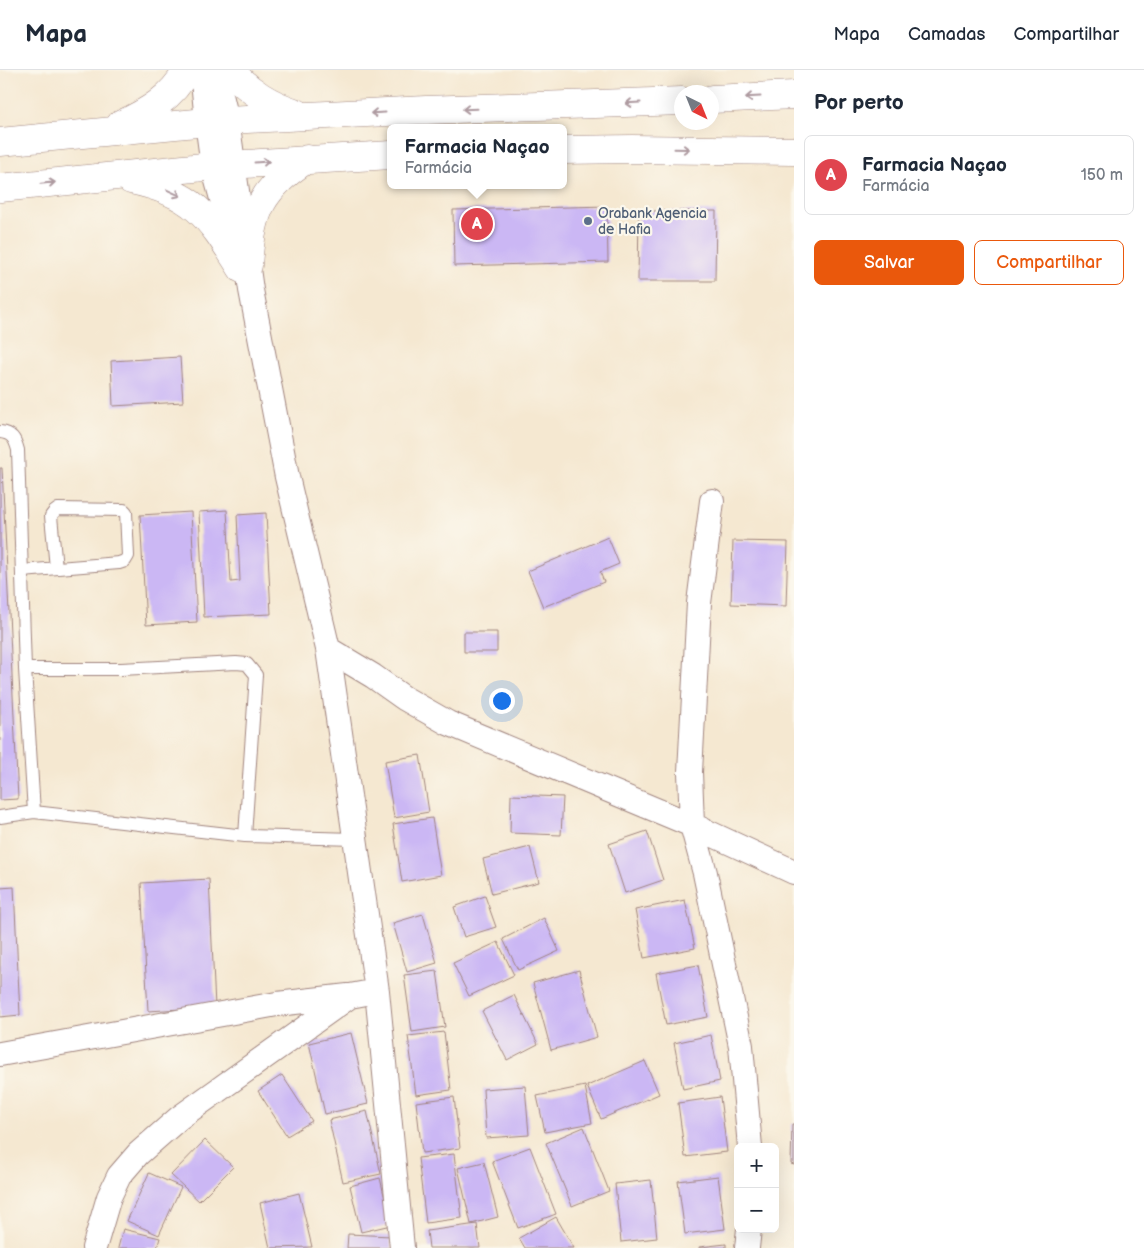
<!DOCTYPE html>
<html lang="pt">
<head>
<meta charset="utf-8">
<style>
  :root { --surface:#fff; --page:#f6f6f7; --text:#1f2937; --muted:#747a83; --line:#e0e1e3; --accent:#ea580c }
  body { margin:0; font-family:"Balsamiq Sans",sans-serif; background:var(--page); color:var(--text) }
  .controls { position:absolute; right:15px; bottom:15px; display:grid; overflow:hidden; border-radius:8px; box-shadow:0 5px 20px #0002 }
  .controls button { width:45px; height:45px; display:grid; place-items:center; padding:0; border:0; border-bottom:1px solid var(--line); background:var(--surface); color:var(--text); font:25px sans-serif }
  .compass { position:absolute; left:674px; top:15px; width:45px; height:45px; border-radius:50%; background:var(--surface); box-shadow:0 5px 20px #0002; rotate:137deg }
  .you { position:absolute; left:501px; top:630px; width:18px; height:18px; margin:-12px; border:4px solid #fff; border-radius:50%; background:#1a73e8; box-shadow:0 0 0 8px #1a73e833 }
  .badge { display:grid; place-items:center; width:32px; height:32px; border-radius:50%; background:var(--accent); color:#fff; font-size:16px; font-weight:700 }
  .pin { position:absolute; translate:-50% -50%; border:2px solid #fff; box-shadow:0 1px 5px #0006 }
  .popup { position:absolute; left:387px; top:54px; width:180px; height:65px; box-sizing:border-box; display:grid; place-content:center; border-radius:8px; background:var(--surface); filter:drop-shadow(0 1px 4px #0005); font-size:16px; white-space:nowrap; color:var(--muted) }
  .popup b { font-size:19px; color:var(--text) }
  .popup::after { content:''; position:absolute; left:50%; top:100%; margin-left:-10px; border:10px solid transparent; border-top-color:var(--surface) }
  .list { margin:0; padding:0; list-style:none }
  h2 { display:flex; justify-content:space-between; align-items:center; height:65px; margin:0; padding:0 20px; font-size:21px }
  h2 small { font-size:16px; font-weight:400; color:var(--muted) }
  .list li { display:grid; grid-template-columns:32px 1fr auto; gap:15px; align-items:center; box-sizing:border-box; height:80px; margin:0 10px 10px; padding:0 10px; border:1px solid var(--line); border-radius:8px }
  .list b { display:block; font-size:19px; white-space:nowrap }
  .list p { margin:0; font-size:16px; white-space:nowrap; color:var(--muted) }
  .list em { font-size:16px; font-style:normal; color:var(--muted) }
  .actions { display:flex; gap:10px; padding:15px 20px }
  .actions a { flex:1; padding:11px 0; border:1px solid var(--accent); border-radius:8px; text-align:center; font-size:18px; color:var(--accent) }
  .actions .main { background:var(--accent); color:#fff }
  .map { position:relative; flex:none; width:794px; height:1178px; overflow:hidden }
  header { display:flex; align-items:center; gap:30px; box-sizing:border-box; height:70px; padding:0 25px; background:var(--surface); border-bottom:1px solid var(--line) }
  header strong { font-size:24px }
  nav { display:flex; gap:28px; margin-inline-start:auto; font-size:18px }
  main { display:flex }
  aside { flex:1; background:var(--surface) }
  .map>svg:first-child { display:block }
  .building { fill:#cbb7f4 }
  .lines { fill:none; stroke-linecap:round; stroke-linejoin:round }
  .service-casing { stroke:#a0847e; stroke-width:14 }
  .minor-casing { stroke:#a0847e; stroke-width:26 }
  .primary-casing { stroke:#a0847e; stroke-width:29 }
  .service { stroke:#fff; stroke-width:12 }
  .minor { stroke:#fff; stroke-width:24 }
  .primary { stroke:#fff; stroke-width:28 }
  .oneway { stroke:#ae9aa0 }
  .service-dot { fill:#5c6f8a; stroke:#fbf7ec; stroke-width:2 }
  .labels { text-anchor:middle; stroke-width:4.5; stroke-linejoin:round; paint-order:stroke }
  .service-label { font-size:14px; fill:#4e5e75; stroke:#fbf7ec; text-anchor:start }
</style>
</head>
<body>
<header>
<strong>Mapa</strong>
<nav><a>Mapa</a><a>Camadas</a><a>Compartilhar</a></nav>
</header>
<main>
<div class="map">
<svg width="794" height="1178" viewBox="0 0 794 1178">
  <rect width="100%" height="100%" fill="#fbf7ec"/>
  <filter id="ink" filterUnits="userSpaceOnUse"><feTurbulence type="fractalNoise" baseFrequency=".02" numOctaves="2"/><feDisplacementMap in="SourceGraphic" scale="10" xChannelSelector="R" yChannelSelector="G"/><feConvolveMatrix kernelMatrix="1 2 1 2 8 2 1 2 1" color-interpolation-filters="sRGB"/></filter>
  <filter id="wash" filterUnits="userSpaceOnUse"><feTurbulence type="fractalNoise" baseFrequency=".0096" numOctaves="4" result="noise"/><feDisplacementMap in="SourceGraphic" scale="20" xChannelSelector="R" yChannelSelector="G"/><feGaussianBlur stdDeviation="1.12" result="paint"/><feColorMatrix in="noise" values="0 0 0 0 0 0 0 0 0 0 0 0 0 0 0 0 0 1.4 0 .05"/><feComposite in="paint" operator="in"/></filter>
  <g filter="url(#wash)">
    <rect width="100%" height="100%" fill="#f5e8d1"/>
    <g id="blocks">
      <!-- building -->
      <path class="building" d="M607,136L608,192L454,196L453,140Z
        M639,141H716L715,211H638Z
        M180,287L183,332L113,336L111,291Z
        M0,398H2L18,729L0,730Z
        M227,440L231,512L240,511L237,445L266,443L271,544L204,547L199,442Z
        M191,442L197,552L146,555L140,445Z
        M608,467L619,494L600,502L604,512L543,537L528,501Z
        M733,471L788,472L786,536L731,534Z
        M464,562H497V582H464Z
        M420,685L429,742L394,748L385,691Z
        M511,725L563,727L561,765L510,763Z
        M432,748L441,805L402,812L393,754Z
        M647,761L663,810L625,823L609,774Z
        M530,777L539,812L492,824L483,789Z
        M209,809L215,937L148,941L141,813Z
        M14,817L20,945L0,947V818Z
        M485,826L496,857L464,867L454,837Z
        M685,830L695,878L644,888L635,840Z
        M423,844L437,893L407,902L393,853Z
        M544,848L559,881L518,900L503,869Z
        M498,872L514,905L469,926L453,893Z
        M698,895L708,947L666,955L656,903Z
        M579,900L597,967L551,980L533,913Z
        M437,901L445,957L412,962L404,905Z
        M514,925L538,974L507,990L482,941Z
        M444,962L451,1020L416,1025L408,966Z
        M351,963L368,1034L325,1044L309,973Z
        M711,965L720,1011L683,1019L674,973Z
        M645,991L659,1024L601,1049L587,1016Z
        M282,1005L312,1051L287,1066L258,1021Z
        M525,1016L529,1065L486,1068L483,1019Z
        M585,1016L592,1053L545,1062L537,1026Z
        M454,1027L460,1078L422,1083L416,1032Z
        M720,1027L727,1082L685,1087L678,1033Z
        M367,1041L381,1104L343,1112L329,1050Z
        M792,1054H794V1095L791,1094Z
        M584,1057L609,1121L572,1136L546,1073Z
        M205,1070L233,1097L199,1131L171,1105Z
        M530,1077L556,1144L518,1158L492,1091Z
        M454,1084L462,1148L426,1153L418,1088Z
        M484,1092L498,1147L471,1154L458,1098Z
        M149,1103L181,1117L159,1165L127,1151Z
        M718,1106L725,1159L685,1164L678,1111Z
        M380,1108L391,1155L361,1162L350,1116Z
        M651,1110L657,1168L621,1172L615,1114Z
        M299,1123L312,1177L270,1178L260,1133Z
        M556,1147L574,1178H525L519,1168Z
        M477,1154L480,1178H429L427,1161Z
        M123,1159L160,1168L157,1178H118Z
        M348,1164L391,1166V1178H347Z
        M726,1174V1178H699V1177Z"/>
    </g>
  </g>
  <g filter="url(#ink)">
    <use href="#blocks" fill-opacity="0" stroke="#a0847e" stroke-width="1"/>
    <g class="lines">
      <!-- service casing -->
      <g class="service-casing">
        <path id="service" d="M0,362C12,363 15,369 18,380L25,599L34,742L245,766L355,769
          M22,501L119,493L125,491L128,486L126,442L124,440L58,439L54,442L51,446L56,498
          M25,599H121L236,593L247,594L256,605L245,766
          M0,747L34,742"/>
      </g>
      <!-- minor casing -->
      <g class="minor-casing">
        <path id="minor" d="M202,0L207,52L213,96L230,158
          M215,0L227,50L251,220L287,407L328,579L377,921L402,1178
          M712,431L699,533L690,702L692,755L705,803L741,976L750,1077
          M328,579L373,606L404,628L448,653L692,755L794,802
          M0,984L277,934L348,926
          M94,1178L109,1127L119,1106L138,1084L179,1048L350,926L377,921
          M747,1178L749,1159"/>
      </g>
      <!-- primary casing -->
      <g class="primary-casing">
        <path id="primary" d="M230,0C250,22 269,34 297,43
          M712,29L794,25
          M120,55C148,42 172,28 187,0
          M0,72L227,50L426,40L682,31
          M563,80L632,79L794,81
          M131,110C195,123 209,147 242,199
          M0,118L213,96L391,85
          M248,195C252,141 261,119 307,89"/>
      </g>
      <!-- service -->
      <use href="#service" class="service"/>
      <!-- minor -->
      <use href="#minor" class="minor"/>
      <!-- primary -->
      <use href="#primary" class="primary"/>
    </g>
    <!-- one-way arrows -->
    <defs><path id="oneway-shaft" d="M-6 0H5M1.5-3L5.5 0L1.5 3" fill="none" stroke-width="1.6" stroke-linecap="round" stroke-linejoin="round" transform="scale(1.25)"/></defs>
    <g class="oneway">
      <use href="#oneway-shaft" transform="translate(753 27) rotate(177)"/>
      <use href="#oneway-shaft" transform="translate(633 33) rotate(177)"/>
      <use href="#oneway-shaft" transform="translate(470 39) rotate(178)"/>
      <use href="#oneway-shaft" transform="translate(378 43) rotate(177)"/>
      <use href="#oneway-shaft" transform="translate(682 79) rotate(1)"/>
      <use href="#oneway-shaft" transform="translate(262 92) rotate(-4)"/>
      <use href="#oneway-shaft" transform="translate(48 113) rotate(-6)"/>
      <use href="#oneway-shaft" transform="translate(174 123) rotate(25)"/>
    </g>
  </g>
  <!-- markers -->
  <circle class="service-dot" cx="588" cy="151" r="5"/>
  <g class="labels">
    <!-- service labels -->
    <g class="service-label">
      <text x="598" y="148">Orabank Agencia<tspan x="598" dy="16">de Hafia</tspan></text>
    </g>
  </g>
</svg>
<div class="controls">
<button>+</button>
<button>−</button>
</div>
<svg class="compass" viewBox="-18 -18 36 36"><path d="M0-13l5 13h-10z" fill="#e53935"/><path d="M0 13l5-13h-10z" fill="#747a83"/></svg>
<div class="you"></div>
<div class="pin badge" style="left:477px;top:154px;background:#e0444e">A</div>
<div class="popup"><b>Farmacia Naçao</b>Farmácia</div>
</div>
<aside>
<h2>Por perto<small></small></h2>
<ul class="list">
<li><span class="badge" style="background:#e0444e">A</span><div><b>Farmacia Naçao</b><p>Farmácia</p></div><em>150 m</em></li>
</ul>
<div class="actions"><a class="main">Salvar</a><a>Compartilhar</a></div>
</aside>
</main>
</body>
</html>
